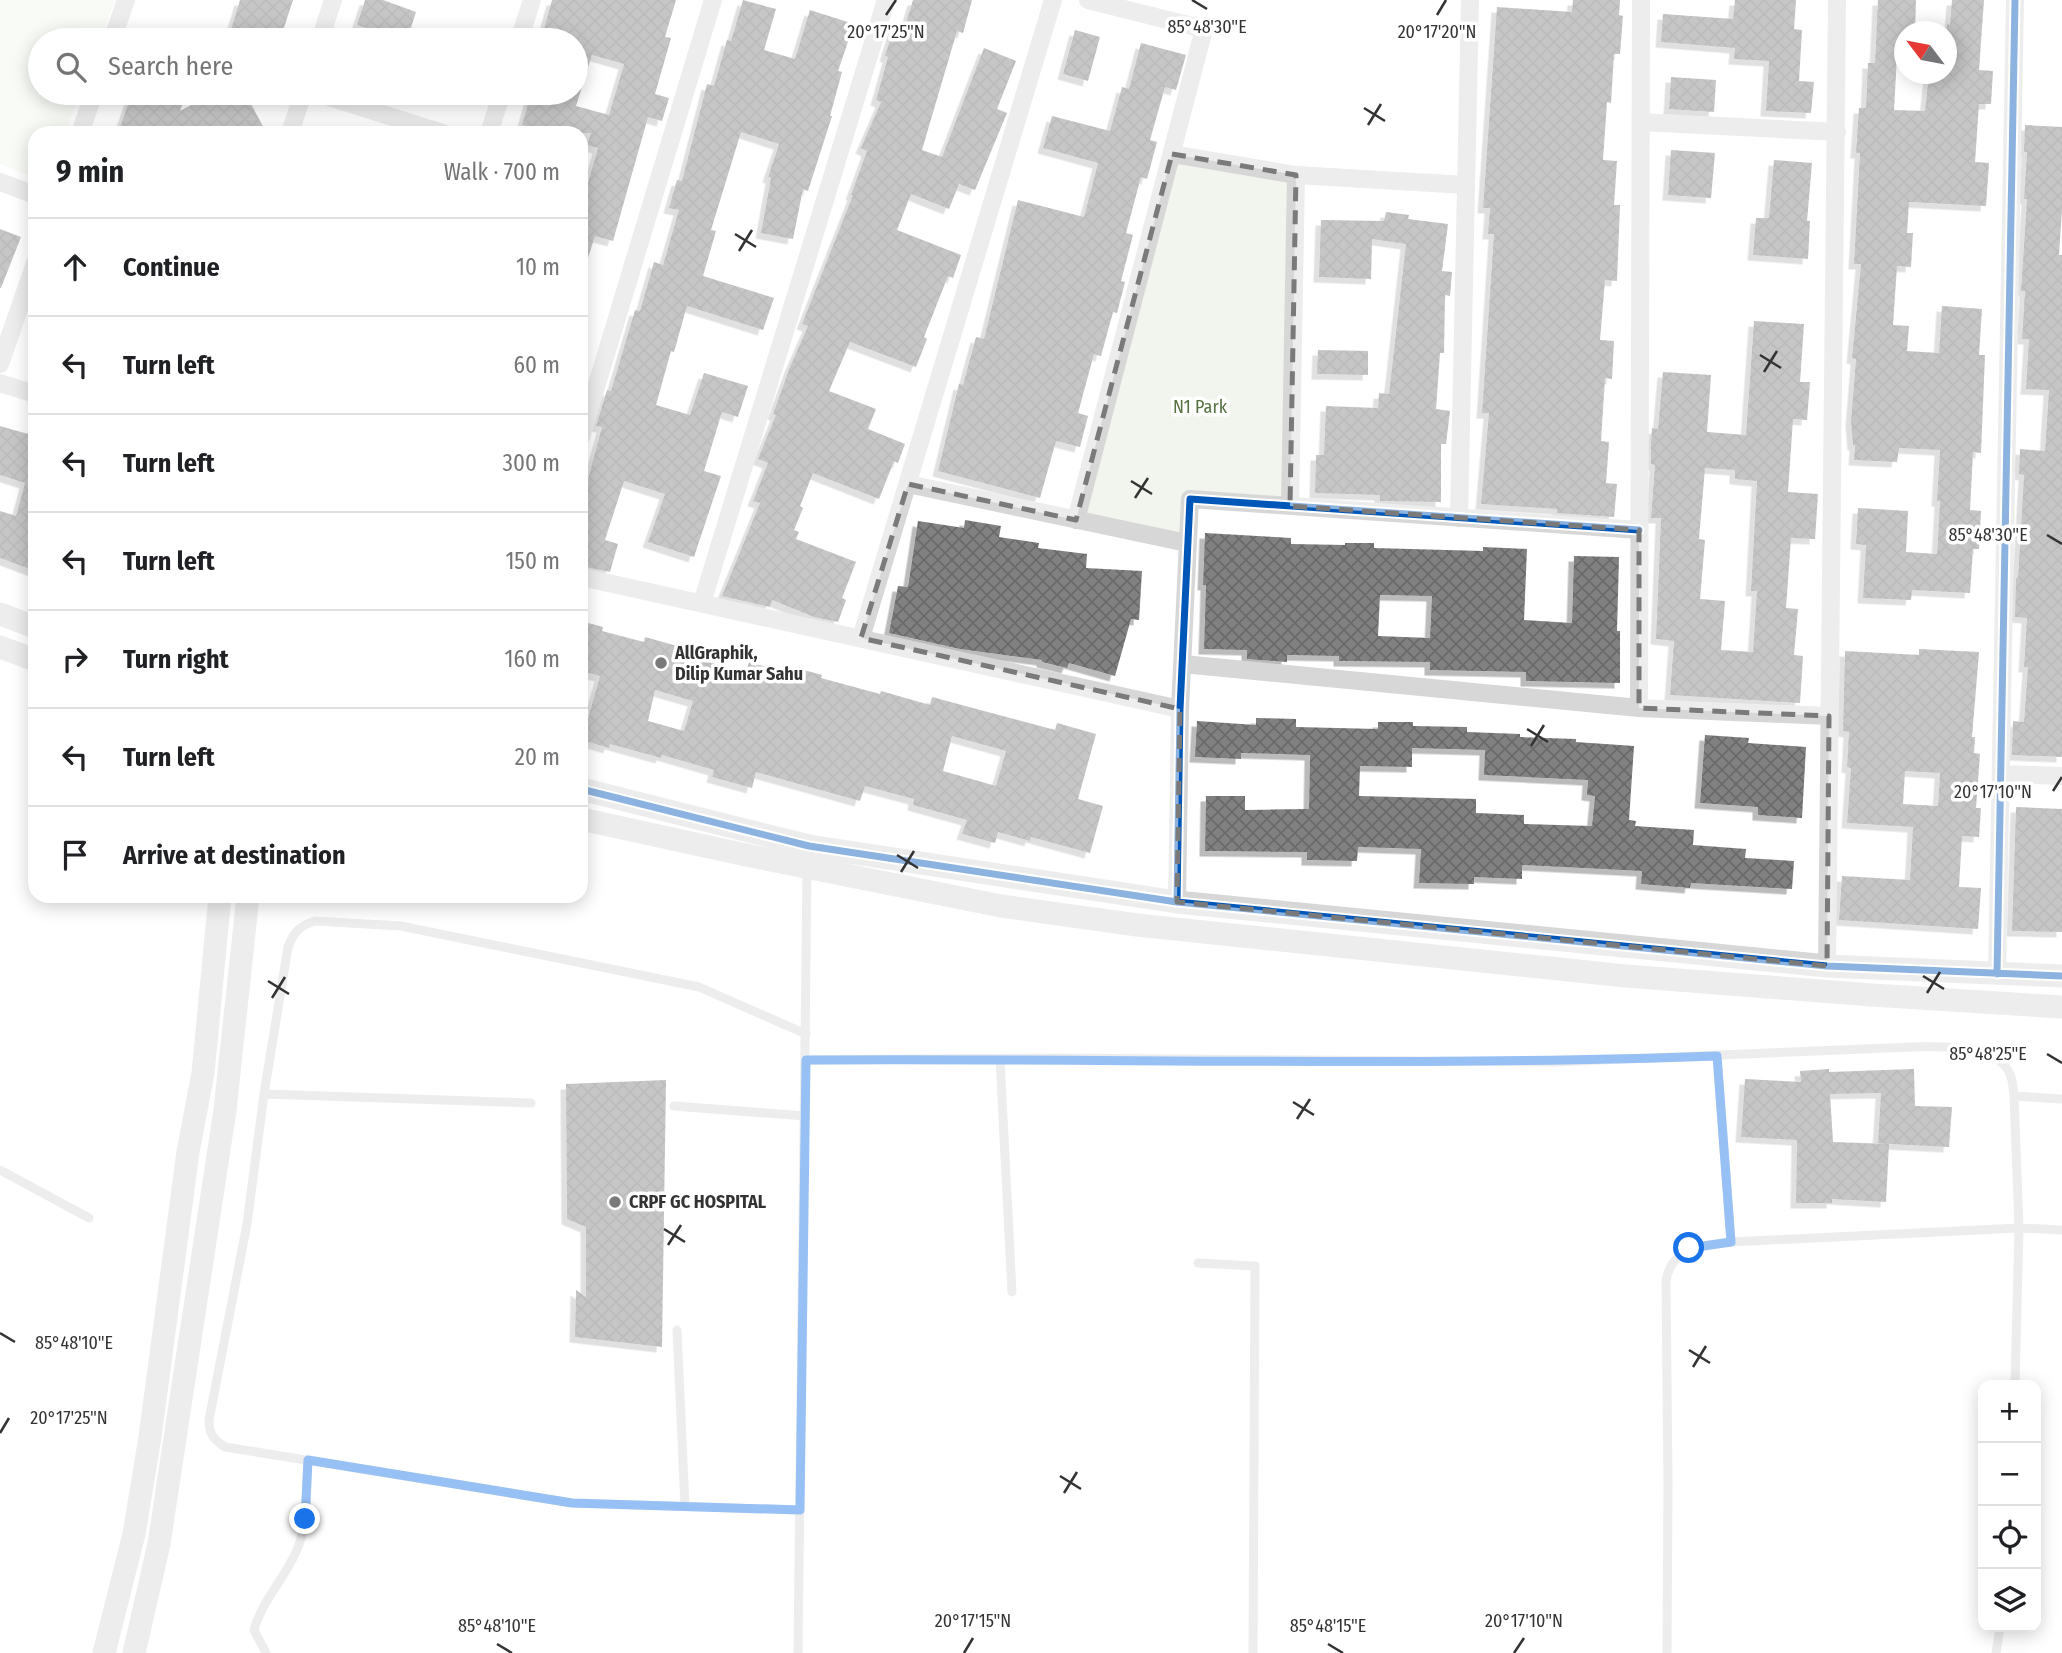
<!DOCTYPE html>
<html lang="en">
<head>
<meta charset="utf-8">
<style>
  :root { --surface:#fff; --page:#f6f6f6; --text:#202124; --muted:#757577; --line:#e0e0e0 }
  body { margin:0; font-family:"Fira Sans Condensed",sans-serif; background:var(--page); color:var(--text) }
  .controls { position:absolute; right:21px; bottom:21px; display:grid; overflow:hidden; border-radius:14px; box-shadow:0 4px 18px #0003 }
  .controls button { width:63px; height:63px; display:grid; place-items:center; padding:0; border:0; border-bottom:2px solid var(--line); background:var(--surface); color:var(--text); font:35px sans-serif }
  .compass { position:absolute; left:1894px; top:21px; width:63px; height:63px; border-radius:50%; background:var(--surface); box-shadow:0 4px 18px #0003; rotate:302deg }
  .stop { position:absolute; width:21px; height:21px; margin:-16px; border:5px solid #1a73e8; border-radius:50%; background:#fff }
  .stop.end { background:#1a73e8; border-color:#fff; box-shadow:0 2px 7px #0008 }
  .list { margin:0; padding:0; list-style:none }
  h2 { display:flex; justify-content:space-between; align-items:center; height:91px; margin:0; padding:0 28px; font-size:30px }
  h2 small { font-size:23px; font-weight:400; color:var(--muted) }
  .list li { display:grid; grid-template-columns:46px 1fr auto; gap:21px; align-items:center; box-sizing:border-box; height:98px; padding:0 28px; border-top:2px solid var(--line) }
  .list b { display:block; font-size:26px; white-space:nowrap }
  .list em { font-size:23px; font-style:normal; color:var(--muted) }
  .icon { flex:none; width:38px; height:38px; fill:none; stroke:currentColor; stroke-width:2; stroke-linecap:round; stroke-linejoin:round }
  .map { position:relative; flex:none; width:2062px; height:1653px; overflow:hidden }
  .search { position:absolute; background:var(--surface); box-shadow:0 4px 18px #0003; left:28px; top:28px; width:560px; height:77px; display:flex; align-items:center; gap:18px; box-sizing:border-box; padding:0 24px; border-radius:38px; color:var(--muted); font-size:26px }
  .panel { position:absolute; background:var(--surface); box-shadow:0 4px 18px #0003; left:28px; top:126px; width:560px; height:777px; border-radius:21px }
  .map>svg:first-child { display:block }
  .green { fill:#f1f5ed }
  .building { fill:url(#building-cross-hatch); fill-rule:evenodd; filter:url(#shadow) }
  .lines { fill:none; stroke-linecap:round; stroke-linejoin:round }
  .service { stroke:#d7d7d7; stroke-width:9 }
  .minor { stroke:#d7d7d7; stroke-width:18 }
  .tertiary { stroke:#d7d7d7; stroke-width:23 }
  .cycleway-casing { stroke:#fff; stroke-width:11 }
  .cycleway { stroke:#0057b8; stroke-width:7 }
  .route { stroke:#1a73e8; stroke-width:9 }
  .marked { fill:none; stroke:#7a7a7a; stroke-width:5; stroke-dasharray:14 9; stroke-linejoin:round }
  .ticks { fill:none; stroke:#333; stroke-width:2.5 }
  .poi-dot { fill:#7a7a7a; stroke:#fff; stroke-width:2.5 }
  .labels { text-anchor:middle; stroke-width:7; stroke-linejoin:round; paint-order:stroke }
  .park-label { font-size:18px; fill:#56703f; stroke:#fff }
  .poi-label { font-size:18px; font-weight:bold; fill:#333; stroke:#fff; text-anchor:start }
  .ticks-label { font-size:18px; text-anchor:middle; fill:#333; stroke:#fff; stroke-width:7; stroke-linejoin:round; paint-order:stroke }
</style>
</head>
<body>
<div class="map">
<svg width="2062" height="1653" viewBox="0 0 2062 1653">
  <defs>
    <pattern id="building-cross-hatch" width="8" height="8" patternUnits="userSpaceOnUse" patternTransform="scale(1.75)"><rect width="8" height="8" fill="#818181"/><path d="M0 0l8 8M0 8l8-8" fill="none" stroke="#6a6a6a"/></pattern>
    <filter id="shadow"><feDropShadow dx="-5.5" dy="5.5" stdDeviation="0" flood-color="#0004"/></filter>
  </defs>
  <rect width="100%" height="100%" fill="#fff"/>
  <!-- green -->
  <path class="green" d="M0,0H115L100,40H40V93H80L65,133H35V178L0,164Z
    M1172,154L1296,175L1290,506L1190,499L1187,543L1076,520Z"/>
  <!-- building -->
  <path class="building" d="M240,0H293L280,40H228Z
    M365,0H383L416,12L407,40H400L357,25Z
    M552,0H676L665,37L671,38L655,94L669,98L662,121L648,117L613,241L595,236L585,267H581V207L598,148L587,145L591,133H551L522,125L531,93H576V40H541ZM592,55L624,64L609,115L576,106Z
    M743,0L776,9L764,50L795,59L810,10L854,24L838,71L842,72L830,116H832L808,191L803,189L793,239L761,233L771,178L768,177L779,144L741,132L711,230L716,231L703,276L774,298L763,330L687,306L674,352L671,351L656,405L690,415L704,373L748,386L738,417L722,412L704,471L721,476L694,557L648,542L665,494L624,481L605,540L618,544L610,572L581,566V505L602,427L596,426L607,390L611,391L635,310L640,311L654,262L663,265L679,210L669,208L677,180L682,181L707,84L714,86L727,40L731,41Z
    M913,0H972L963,33L957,31L922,150L942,157L984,48L1016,61L997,109L1007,113L975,190L959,184L949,209L911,194L897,230L961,255L953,278L948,276L924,337L927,339L916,367L850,342L829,391L876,409L868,429L905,444L898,463L894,461L879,499L813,473L800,506L803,508L794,530L799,532L796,539L856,562L842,598L846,600L838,622L814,617L772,600L770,607L722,596L760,503L753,501L768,463L758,459L776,415L773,414L790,367L808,326L802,324L853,195H851L867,151L861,148L881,102L876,100L888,57L885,56L894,27L904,30Z
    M1573,0H1620L1619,15L1623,16L1620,54H1614L1611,103L1607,102L1603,160L1617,161L1614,205H1620L1617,281L1605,280L1600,340L1614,341L1612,379L1605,378L1601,441L1609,442L1606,483L1617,484L1614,517L1557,513V509L1481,504L1489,413H1482L1494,234H1488L1490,208H1483L1497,7L1572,12Z
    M1735,0H1796L1794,29L1802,30L1799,81L1814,82L1811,113L1766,111L1769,61L1734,59L1735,48L1661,42L1663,14L1733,19Z
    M1878,0H1916L1915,32H1905V56H1897L1894,110L1925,111L1929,74H1947V24L1950,25L1952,0H1984L1979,70L1993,71L1991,104H1979L1975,162L1989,163L1986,206L1909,202L1907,233H1913L1911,267L1897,266L1893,325L1909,326L1907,351L1939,353L1942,306L1982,309L1979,355H1985L1981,453L1973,452L1970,510L1981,511L1979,549H1973L1970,593L1912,590L1911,600L1863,598L1866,545L1856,544L1858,508L1908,511L1906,552L1937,554L1940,501H1937L1940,450L1899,448L1897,462L1854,460L1855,445H1853L1851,421L1856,359L1852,358L1861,264H1854L1860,153H1856L1859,108H1866L1868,63H1875Z
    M1075,30L1100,37L1088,81L1063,74Z
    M1141,43L1186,55L1176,90L1165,87L1150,140L1157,142L1147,179L1141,177L1126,233L1133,235L1121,281L1125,282L1117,313L1113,312L1101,356L1094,354L1078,413L1088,416L1080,447L1056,441L1040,498L938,471L959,384L963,385L976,337L984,339L1018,200L1084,217L1098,163L1043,148L1052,116L1110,131L1122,87L1129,89Z
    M1671,77L1716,80L1714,112L1669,109Z
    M132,93H187L180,111L214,93H245L265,130L259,133H118Z
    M2025,125L2062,127V209L2059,255H2062V757L2012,755L2013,721L2024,722L2028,667H2024L2027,618L2015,617L2016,578H2018L2024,475L2019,474L2020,449L2045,451L2049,390L2026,389L2029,339H2022L2025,291H2021L2027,199H2024L2027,152H2024Z
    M1671,150L1715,153L1711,198L1668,195Z
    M1774,160L1812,163L1807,221H1810L1808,259L1753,255L1756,218H1769Z
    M1386,212L1409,215L1408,219L1448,224L1442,271L1452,272L1450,296L1445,295L1444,353H1440L1436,409L1450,411L1446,444H1441V502L1380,501V495L1315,493L1316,455H1324L1326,406L1378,408L1379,393L1389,394L1406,244L1372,239L1371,279L1319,277L1321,220L1384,221Z
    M0,229L21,237L1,288H0Z
    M1754,321L1804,324L1800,382H1810L1807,420L1793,419L1788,492L1818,494L1815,539L1791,538L1786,608L1798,609L1794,655L1803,656L1800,703L1670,695L1674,641L1656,639L1661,518H1651L1655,465L1651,464V442L1652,428L1658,429L1663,372L1711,375L1707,432L1746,435ZM1705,468L1735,470V479L1757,481L1751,591H1757L1753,652L1721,650L1725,601L1700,599L1705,540L1699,539Z
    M1318,350L1368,351V375L1317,374Z
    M0,426L35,436V571L0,558V511L16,516L25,483L0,475Z
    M965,520L1001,526L999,537L1039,543L1038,548L1087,554L1086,568L1142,571L1139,620L1131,619L1115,676L1069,663L1067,668L1042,662V660L960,649L889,633L898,586L908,587L918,521L964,528Z
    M1205,533L1291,538V544L1345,545V543H1374V548L1483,551V547L1527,549L1524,620L1572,623L1574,556L1619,557L1617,631H1620V683L1526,681V672L1430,670V662L1339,661V656L1287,655V662L1273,661L1247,659V650L1204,649L1206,585H1203ZM1380,595L1432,596L1430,638L1378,636Z
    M581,621L603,627L602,631L644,642L645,637L688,649L686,656L746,672L749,662L784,672L786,665L822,675L821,678L880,694L881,691L930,705L932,697L1055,730L1057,723L1096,734L1078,799L1103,806L1090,853L1031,837L1030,841L998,832L995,843L962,834L967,820L913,805L914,799L865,786L860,801L756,772L752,788L712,777L714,770L662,755L661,758L610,744L609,748L582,740L600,676L581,671ZM655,690L693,701L684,731L648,721ZM952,736L1006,751L996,786L943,771Z
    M1919,649L1979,652L1972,737H1975L1974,753L1980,754L1976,808H1981L1979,837L1962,836L1959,887L1981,888L1978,929L1839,920L1842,876L1910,880L1913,827L1847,823L1851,768L1847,767L1849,732L1843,731L1845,651L1919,655ZM1905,771L1940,773L1938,806L1903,804Z
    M1256,718L1296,719V727L1378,729V722H1413V726L1467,727V732L1520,734V737L1576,739V742L1634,746L1629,820L1636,821L1635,826L1694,830L1693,845L1746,849L1745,858L1794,861L1792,889L1691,883L1690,888L1641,884L1642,871L1522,865V879L1474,877V884L1419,883L1421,849L1358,847L1357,861L1307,860V852L1205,851L1206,796H1245V810L1309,809L1310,755L1241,753V759L1195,757L1197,721L1256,725ZM1412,748L1485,750L1484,775L1588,780L1587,795L1595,796L1592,826L1524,824V815L1476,813V799L1359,796L1360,766L1412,767Z
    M1705,735L1749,738L1748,743L1806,747L1802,818L1758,815V807L1700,803Z
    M2016,807L2062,809V932L2012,931Z
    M1829,1069V1072L1914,1069L1915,1106L1952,1107L1949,1147L1889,1144L1886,1202L1832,1199V1203H1796L1797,1140L1741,1137L1745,1079L1801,1082L1800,1071ZM1881,1093L1878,1143L1889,1144L1833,1142L1830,1094Z
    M666,1080L662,1347L575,1337L576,1290L586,1297V1227L567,1219L566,1084Z"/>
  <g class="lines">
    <!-- service -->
    <path class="service" d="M1717,1056L1731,1242
      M1000,1059L1012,1292
      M806,1060L1048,1058L1554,1062L1912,1047C1940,1047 1996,1042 2010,1074C2013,1080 2013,1089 2014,1096L2019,1228L2015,1385
      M264,1094L531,1103
      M2014,1096L2062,1099
      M674,1106L805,1116
      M0,1170L89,1218
      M1198,1263L1255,1266L1253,1653
      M677,1330L685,1506
      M800,1510L572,1503L225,1447C213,1439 209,1434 209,1420L247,1224L264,1094L288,947C294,932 299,926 315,921L401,926L699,987L806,1034
      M266,1653L254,1630C262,1601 284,1579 296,1552C309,1524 306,1490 308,1460
      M798,1653L807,869
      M1667,1653L1668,1483L1666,1281C1671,1247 1703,1246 1731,1242L2019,1228L2062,1230
      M1996,1653L2000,1627"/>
    <!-- minor -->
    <path class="minor" d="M112,40L126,0
      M320,40L333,0
      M519,40L532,0
      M316,93L443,133
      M1641,122L1837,132
      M80,133L94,93
      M290,133L303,93
      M489,133L502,93
      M1172,154L1296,175L1466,185
      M0,182L35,195
      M0,364L35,263
      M0,383L35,394
      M581,437L713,0
      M908,484L1187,543
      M1290,506L1296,175
      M1459,518L1470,0
      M1076,520L1204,29L1088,0
      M581,577L1180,709
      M702,603L886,0
      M861,638L1053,0
      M1183,664L1639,708L1829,716
      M1639,708L1641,0
      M2001,774L2062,776
      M1177,902L1180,709L1190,499L1639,530
      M1827,966L1837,0
      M1997,974L2015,0"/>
    <!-- tertiary -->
    <path class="tertiary" d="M0,614L35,627
      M0,647L35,660
      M581,789L809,846L1177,902L1827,966L2062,976
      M581,819L746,855L1001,906L1137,925L1626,976L1872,995L2062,1007
      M104,1653L134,1534L150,1437L188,1152L203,1073L220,896
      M134,1653L159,1544L170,1471L225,1110L248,896"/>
    <!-- cycleway casing -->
    <g class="cycleway-casing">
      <path id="cycleway" d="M581,789L809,846L1177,902L1827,966L2062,976
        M1177,902L1180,709L1190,499L1639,530
        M1997,974L2015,0"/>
    </g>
    <!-- cycleway -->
    <use href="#cycleway" class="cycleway"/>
  </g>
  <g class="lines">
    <!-- route -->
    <path class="route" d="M305,1519L308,1460L572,1503L800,1510L806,1060C1110,1058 1414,1067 1717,1056L1731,1242L1689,1248"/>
  </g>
  <!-- marked area -->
  <path d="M0 0H2062V1653H0ZM1172,154L1296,175L1290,506L1639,530V708L1829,716L1827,966L1177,902L1180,709L861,638L908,484L1076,520Z" fill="#fff" fill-opacity=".55" fill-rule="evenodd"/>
  <path class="marked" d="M1172,154L1296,175L1290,506L1639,530V708L1829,716L1827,966L1177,902L1180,709L861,638L908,484L1076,520Z"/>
  <!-- ticks -->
  <path class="ticks" d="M1192,0L1207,9M886,15L896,0M1437,15L1446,0M1364,108L1385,121M1368,125L1381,104M735,234L756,247M739,251L752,230M1760,355L1781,368M1764,372L1777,351M1131,481L1152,494M1135,498L1148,478M2047,535L2062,544M1527,729L1548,742M1531,746L1544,725M2053,791L2062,777M897,855L918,868M901,872L914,851M1923,976L1944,989M268,981L289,994M1927,993L1940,972M272,998L285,977M2047,1054L2062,1063M1293,1102L1314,1115M1297,1119L1310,1099M664,1229L685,1242M668,1245L681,1225M0,1333L15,1342M1689,1350L1710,1363M1693,1367L1706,1346M0,1433L9,1418M1060,1476L1081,1489M1064,1493L1077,1472M497,1644L512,1653M1328,1644L1343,1653M964,1653L973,1638M1514,1653L1524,1638"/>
  <!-- markers -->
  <g class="poi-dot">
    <circle cx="661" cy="663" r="7"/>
    <circle cx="615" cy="1202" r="7"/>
  </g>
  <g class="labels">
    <!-- park labels -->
    <g class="park-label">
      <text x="1200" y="413">N1 Park</text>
    </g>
    <!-- poi labels -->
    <g class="poi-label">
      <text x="675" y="659">AllGraphik,<tspan x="675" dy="21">Dilip Kumar Sahu</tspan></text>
      <text x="629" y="1208">CRPF GC HOSPITAL</text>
    </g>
  </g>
  <g class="ticks-label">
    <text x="1207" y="33">85°48'30"E</text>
    <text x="886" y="38">20°17'25"N</text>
    <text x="1437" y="38">20°17'20"N</text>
    <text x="1988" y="541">85°48'30"E</text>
    <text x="1993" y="798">20°17'10"N</text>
    <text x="1988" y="1060">85°48'25"E</text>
    <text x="74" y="1349">85°48'10"E</text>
    <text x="69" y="1424">20°17'25"N</text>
    <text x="973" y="1627">20°17'15"N</text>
    <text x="1524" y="1627">20°17'10"N</text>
    <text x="497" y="1632">85°48'10"E</text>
    <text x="1328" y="1632">85°48'15"E</text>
  </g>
</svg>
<div class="controls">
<button>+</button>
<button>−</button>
<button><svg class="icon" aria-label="locate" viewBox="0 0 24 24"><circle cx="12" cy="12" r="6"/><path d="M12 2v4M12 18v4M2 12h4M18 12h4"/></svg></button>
<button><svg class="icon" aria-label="layers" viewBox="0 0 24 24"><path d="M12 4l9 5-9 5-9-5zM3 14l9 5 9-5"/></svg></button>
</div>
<svg class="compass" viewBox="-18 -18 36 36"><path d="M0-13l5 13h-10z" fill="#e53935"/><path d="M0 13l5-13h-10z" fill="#757577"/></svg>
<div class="stop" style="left:1689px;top:1248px"></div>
<div class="stop end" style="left:305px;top:1519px"></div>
<div class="search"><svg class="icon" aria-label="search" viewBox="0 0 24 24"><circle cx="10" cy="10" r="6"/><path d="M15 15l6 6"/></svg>Search here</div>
<section class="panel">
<h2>9 min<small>Walk · 700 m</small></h2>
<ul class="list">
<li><svg class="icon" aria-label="ahead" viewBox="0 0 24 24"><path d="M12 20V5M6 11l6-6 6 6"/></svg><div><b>Continue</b></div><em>10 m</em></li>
<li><svg class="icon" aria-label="left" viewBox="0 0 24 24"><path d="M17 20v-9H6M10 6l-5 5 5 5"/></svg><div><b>Turn left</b></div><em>60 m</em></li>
<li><svg class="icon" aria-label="left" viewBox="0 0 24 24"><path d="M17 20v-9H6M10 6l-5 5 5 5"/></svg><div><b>Turn left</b></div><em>300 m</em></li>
<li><svg class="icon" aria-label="left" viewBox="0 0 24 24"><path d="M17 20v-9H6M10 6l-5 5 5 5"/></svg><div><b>Turn left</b></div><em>150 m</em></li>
<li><svg class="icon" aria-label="right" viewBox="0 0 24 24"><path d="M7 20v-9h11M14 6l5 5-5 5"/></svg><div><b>Turn right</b></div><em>160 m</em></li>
<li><svg class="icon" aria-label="left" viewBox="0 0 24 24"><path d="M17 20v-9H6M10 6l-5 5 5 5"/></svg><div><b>Turn left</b></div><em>20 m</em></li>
<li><svg class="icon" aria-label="arrive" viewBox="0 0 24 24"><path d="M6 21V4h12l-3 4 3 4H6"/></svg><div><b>Arrive at destination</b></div></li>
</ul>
</section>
</div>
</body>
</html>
